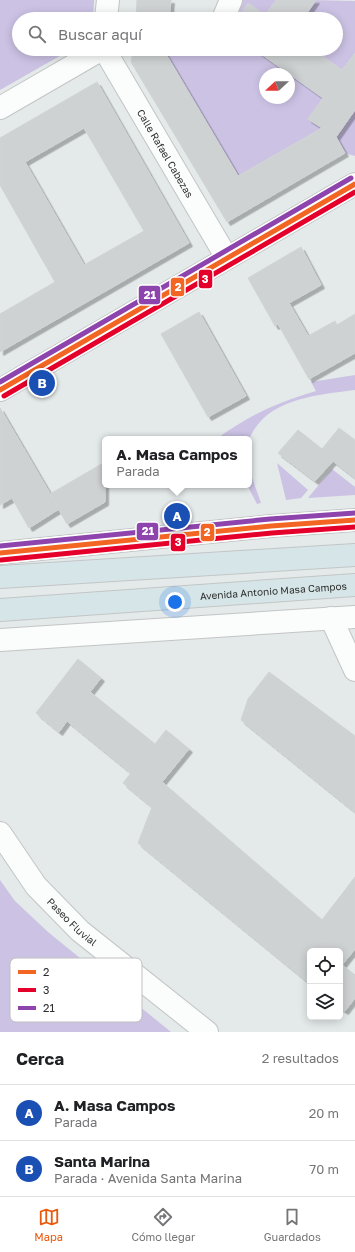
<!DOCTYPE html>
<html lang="es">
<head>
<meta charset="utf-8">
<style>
  :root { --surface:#fff; --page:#f6f6f6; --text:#202124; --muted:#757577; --line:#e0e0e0; --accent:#ea580c }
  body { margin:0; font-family:"Golos Text",sans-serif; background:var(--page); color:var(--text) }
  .controls { position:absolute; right:12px; bottom:12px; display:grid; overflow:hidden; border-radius:6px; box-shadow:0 2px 10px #0003 }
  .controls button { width:36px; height:36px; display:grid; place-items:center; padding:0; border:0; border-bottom:1px solid var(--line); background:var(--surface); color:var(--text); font:20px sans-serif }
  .compass { position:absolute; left:259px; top:68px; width:36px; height:36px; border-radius:50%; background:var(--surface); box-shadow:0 2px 10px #0003; rotate:248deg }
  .you { position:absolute; left:175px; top:602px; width:14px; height:14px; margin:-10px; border:3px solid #fff; border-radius:50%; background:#1a73e8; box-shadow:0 0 0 6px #1a73e833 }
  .badge { display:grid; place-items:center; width:26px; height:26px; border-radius:50%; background:var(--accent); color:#fff; font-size:13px; font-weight:700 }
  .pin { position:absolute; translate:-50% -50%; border:2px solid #fff; box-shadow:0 1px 4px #0006 }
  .popup { position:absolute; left:102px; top:436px; width:150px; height:52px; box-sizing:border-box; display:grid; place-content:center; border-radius:6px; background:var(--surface); filter:drop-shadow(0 1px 3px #0005); font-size:13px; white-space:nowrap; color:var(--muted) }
  .popup b { font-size:15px; color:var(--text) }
  .popup::after { content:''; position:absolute; left:50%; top:100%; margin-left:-8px; border:8px solid transparent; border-top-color:var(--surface) }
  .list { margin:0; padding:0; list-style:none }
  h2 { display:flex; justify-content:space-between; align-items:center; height:52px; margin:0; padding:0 16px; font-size:17px }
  h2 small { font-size:13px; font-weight:400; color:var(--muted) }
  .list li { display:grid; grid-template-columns:26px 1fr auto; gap:12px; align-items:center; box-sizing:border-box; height:56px; padding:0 16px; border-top:1px solid var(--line) }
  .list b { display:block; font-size:15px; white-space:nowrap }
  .list p { margin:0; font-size:13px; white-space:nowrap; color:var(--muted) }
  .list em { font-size:13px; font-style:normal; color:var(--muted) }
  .icon { flex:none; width:22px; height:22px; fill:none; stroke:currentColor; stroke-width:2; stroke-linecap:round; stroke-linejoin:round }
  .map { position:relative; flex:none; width:355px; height:1032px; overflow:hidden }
  .search { position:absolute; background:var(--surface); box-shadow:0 2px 10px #0003; left:12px; right:12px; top:12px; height:44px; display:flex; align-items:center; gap:10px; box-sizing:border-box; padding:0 14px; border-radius:22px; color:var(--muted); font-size:15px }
  .sheet { height:164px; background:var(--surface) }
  nav { display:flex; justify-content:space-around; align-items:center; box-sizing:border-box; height:56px; border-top:1px solid var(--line); background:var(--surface); font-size:11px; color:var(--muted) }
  nav a { display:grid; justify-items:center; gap:2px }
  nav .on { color:var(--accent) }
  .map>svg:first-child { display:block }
  .green { fill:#ccc2e4 }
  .building { fill:#cfd2d3; stroke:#d0d4d5; fill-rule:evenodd; filter:url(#shadow) }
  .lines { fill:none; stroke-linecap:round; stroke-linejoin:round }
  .street-casing { stroke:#c4c5c5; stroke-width:24 }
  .secondary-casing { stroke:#c4c5c5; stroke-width:24 }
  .highway-casing { stroke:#c3c5c6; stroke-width:24 }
  .street { stroke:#fbfcfc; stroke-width:22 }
  .secondary { stroke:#fbfcfc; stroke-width:22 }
  .highway { stroke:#d6e6e8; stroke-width:22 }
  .bus-1-casing { stroke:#fff; stroke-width:8 }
  .bus-2-casing { stroke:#fff; stroke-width:8 }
  .bus-3-casing { stroke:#fff; stroke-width:8 }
  .bus-1 { stroke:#f26522; stroke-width:5 }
  .bus-2 { stroke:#e4002b; stroke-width:5 }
  .bus-3 { stroke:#8e44ad; stroke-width:5 }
  .labels { text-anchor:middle; stroke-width:3; stroke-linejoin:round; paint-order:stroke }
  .street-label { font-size:10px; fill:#2d2d2d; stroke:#fff }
  .key { fill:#fff; stroke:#c0c0c0; stroke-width:1 }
  .key-label { font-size:11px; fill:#2d2d2d }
  .line-badge { stroke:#fff; stroke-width:1.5 }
  .badge-label { font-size:11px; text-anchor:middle; font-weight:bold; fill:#fff }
</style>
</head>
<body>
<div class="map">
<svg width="355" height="1032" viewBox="0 0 355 1032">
  <defs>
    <filter id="shadow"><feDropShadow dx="3.5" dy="3.5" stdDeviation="0" flood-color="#0004"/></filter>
  </defs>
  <rect width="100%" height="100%" fill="#e4e9ea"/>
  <!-- green -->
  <path class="green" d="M0,0H94L93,19H19V49H72L0,90Z
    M239,0H276L265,15L248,4L238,19H232Z
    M309,0L355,1V53L342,70L313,49H336V19H303L314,3Z
    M163,49H254L289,74H265V98H289V74L323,98L309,118L322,128L238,176Z
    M355,110V156L345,153L336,137Z
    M355,375V390C318,395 265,398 249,440L220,439L219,437C253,413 277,403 316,391L311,382Z
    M277,463L308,490L301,498L286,500Z
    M249,469L261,503L257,504L247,485H249Z
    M332,469L355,487V495L308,498Z
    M0,880L15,901L48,932L171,1032H0Z"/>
  <!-- building -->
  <path class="building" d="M137,0H171L169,19H136Z
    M276,0H316L303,19H238L248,3L265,15Z
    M142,49H163L238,176L322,128L308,119L323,98L254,49H313L342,70L355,53V110L336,137L345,153L227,222L131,62L133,53Z
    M97,82L189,243L0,352V314L55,282L0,185V138ZM84,128L144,231L84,265L25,162Z
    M301,247L321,285L289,303L308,336L335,321L337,325L355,314V353L309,379L278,324L275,326L248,278Z
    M199,312L246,396L208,417L161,334Z
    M0,408L59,509L29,528L12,498L0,505Z
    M339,428L355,440V478L333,461L315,481L278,453L298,430L322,449Z
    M105,462V502L67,524L50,494Z
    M78,659L101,678L90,692L155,744L166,730L189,749L162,782L322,920L355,877V949L342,965L355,975V998L345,1011L340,1008V951H310V984L138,843L152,807L123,783L131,773L67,721L59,732L36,713Z
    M269,672L355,736V812L241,720L248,699Z"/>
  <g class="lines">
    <!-- street casing -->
    <g class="street-casing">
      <g id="street">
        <path d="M106,19L108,0"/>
        <path d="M223,19L231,0"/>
        <path id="s1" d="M104,49L227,258"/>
        <path d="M0,108L102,49"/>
        <path d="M0,553L271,526L355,520"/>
        <path d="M331,618L355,670"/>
        <path d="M0,640L355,617"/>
        <path id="s2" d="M0,833L36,886L80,931L207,1032"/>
      </g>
    </g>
    <!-- secondary casing -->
    <g class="secondary-casing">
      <path id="secondary" d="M0,390L355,184"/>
    </g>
    <!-- highway casing -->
    <g class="highway-casing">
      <g id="highway">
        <path d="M0,577L355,555"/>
        <path id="s3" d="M0,610L355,585"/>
      </g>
    </g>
    <!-- street -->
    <use href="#street" class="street"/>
    <!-- secondary -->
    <use href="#secondary" class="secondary"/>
    <!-- highway -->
    <use href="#highway" class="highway"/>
    <!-- bus-1 casing -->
    <g class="bus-1-casing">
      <path id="bus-1" d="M0,390L355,184
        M0,553L271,526L355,520"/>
    </g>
    <!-- bus-2 casing -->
    <g class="bus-2-casing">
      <path id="bus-2" d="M4,396L355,192
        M1,560L272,533L355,527"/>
    </g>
    <!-- bus-3 casing -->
    <g class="bus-3-casing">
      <path id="bus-3" d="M0,382L351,178
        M0,546L270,519L355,513"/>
    </g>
    <!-- bus-1 -->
    <use href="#bus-1" class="bus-1"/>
    <!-- bus-2 -->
    <use href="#bus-2" class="bus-2"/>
    <!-- bus-3 -->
    <use href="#bus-3" class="bus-3"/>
  </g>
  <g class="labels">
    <!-- street labels -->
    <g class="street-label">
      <text dy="4" stroke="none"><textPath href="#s1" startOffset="121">Calle Rafael Cabezas</textPath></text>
      <text dy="4" stroke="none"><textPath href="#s3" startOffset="274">Avenida Antonio Masa Campos</textPath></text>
      <text dy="4" stroke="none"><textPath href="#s2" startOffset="115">Paseo Fluvial</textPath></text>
    </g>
  </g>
  <!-- legend -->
  <rect x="10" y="958" width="132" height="64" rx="6" class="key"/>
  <rect x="18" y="970" width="18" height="4" fill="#f26522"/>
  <rect x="18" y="988" width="18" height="4" fill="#e4002b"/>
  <rect x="18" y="1006" width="18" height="4" fill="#8e44ad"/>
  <g class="key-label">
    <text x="43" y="976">2</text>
    <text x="43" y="994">3</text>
    <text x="43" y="1012">21</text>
  </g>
  <g class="line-badge">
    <rect x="198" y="269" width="15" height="20" rx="4" fill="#e4002b"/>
    <rect x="170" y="277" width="15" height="20" rx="4" fill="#f26522"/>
    <rect x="138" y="285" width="23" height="20" rx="4" fill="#8e44ad"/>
    <rect x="136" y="522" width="23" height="19" rx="4" fill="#8e44ad"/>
    <rect x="200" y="523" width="15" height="19" rx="4" fill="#f26522"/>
    <rect x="170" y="533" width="16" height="19" rx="4" fill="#e4002b"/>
  </g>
  <g class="badge-label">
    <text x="205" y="283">3</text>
    <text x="178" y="291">2</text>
    <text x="150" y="299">21</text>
    <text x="148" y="535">21</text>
    <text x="207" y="536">2</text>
    <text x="178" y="546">3</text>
  </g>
</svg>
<div class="controls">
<button><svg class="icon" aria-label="locate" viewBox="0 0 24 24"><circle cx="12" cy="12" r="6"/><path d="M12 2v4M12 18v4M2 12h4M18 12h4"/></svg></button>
<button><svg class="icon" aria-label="layers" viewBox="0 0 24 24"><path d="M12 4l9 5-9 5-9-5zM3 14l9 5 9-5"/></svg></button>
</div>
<svg class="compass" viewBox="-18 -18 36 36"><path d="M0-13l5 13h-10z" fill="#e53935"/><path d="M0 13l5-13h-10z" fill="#757577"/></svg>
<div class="you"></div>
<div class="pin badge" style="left:177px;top:516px;background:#1a4fb4">A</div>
<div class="popup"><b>A. Masa Campos</b>Parada</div>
<div class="pin badge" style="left:42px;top:383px;background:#1a4fb4">B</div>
<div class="search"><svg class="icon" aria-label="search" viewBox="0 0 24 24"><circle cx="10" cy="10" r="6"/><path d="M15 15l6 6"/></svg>Buscar aquí</div>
</div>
<section class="sheet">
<h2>Cerca<small>2 resultados</small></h2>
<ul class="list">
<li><span class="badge" style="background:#1a4fb4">A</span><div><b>A. Masa Campos</b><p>Parada</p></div><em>20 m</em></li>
<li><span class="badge" style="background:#1a4fb4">B</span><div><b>Santa Marina</b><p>Parada · Avenida Santa Marina</p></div><em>70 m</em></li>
</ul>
</section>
<nav>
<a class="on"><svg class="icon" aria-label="map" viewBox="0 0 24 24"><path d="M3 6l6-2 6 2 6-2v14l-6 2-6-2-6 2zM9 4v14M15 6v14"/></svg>Mapa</a>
<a><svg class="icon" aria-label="directions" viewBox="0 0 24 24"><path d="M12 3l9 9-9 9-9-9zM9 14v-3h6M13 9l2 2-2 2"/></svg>Cómo llegar</a>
<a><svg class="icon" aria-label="saved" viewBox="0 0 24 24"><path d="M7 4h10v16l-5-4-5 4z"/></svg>Guardados</a>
</nav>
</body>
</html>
